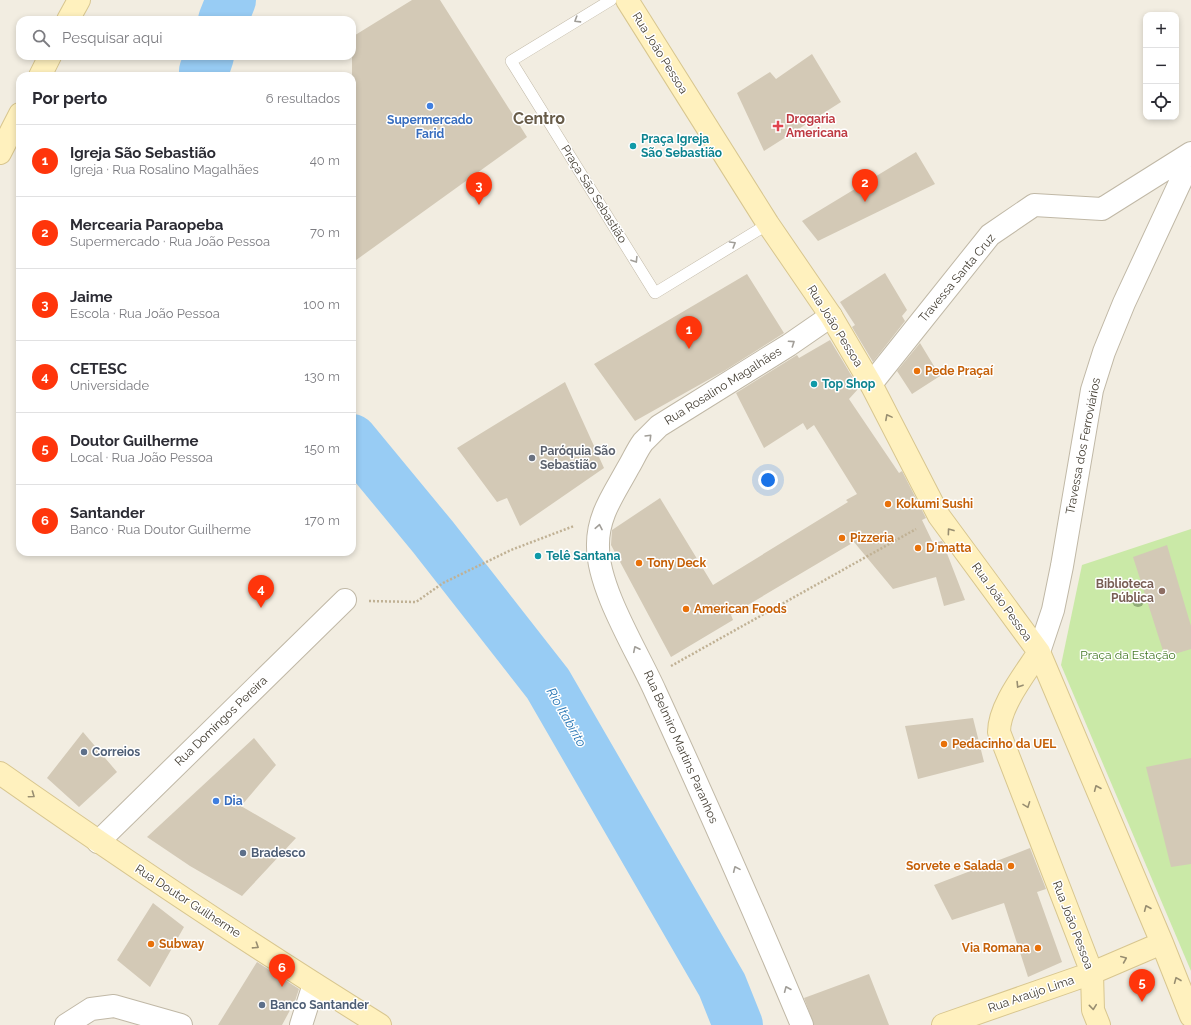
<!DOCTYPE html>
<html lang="pt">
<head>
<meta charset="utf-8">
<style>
  :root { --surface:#fff; --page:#f2f2f3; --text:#2b2b33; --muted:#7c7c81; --line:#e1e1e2; --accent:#ff350b }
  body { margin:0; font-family:Raleway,sans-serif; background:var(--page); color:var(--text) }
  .controls { position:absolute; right:12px; top:12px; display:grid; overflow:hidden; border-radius:8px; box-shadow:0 2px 6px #0003 }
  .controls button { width:36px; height:36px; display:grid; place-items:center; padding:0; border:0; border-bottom:1px solid var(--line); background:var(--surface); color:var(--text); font:20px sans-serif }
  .you { position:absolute; left:768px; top:480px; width:14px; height:14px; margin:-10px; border:3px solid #fff; border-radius:50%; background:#1a73e8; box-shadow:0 0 0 6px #1a73e833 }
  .badge { display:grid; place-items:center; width:26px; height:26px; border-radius:50%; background:var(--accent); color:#fff; font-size:13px; font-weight:700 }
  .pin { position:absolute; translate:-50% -33px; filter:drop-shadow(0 1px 2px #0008) }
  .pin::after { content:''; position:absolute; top:21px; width:14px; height:12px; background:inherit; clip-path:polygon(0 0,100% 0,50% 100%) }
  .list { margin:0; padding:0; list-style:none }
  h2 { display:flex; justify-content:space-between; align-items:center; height:52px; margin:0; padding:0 16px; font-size:17px }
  h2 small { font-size:13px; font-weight:400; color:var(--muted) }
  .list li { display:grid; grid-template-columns:26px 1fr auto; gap:12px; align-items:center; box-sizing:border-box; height:72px; padding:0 16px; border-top:1px solid var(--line) }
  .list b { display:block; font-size:15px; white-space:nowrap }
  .list p { margin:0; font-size:13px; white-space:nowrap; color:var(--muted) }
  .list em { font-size:13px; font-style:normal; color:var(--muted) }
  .icon { flex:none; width:22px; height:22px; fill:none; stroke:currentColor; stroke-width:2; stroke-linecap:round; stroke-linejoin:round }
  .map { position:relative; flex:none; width:1191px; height:1025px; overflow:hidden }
  .search { position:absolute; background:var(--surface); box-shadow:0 2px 6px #0003; left:16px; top:16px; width:340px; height:44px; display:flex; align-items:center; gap:10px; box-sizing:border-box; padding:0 14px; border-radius:12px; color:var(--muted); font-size:15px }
  .panel { position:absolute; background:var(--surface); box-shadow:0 2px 6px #0003; left:16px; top:72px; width:340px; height:484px; border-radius:12px }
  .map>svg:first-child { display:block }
  .green { fill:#cae9a7 }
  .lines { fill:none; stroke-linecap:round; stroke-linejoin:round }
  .river { stroke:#98ccf4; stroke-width:50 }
  .building { fill:#d3c9b6 }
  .service-casing { stroke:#c0b8a6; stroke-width:12 }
  .minor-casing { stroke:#c0b8a6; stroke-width:24 }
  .secondary-casing { stroke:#d8c68f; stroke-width:24 }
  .path { stroke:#c0b194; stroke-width:2.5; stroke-dasharray:2 2; stroke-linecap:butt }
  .service { stroke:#fff; stroke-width:11 }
  .minor { stroke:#fff; stroke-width:22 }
  .secondary { stroke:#fff1be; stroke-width:22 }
  .tree { fill:#91ac78 }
  .oneway { stroke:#a19e98 }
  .oneway2 { stroke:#988e71 }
  .shop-dot { fill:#3f7fe0; stroke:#fff; stroke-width:1.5 }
  .health-dot { fill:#e0444e; stroke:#fff; stroke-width:1.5 }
  .culture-dot { fill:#0f9aa8; stroke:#fff; stroke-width:1.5 }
  .food-dot { fill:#e8710a; stroke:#fff; stroke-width:1.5 }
  .worship-dot { fill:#6b7280; stroke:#fff; stroke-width:1.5 }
  .education-dot { fill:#8d6e63; stroke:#fff; stroke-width:1.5 }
  .service-dot { fill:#5c6f8a; stroke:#fff; stroke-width:1.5 }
  .labels { text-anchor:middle; stroke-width:3; stroke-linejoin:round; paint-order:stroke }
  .street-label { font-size:12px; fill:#433d32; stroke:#fff }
  .health-label { font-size:12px; font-weight:bold; fill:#be3a42; stroke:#fff; text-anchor:start }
  .shop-label { font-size:12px; font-weight:bold; fill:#366cbe; stroke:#fff }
  .culture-label { font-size:12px; font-weight:bold; fill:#0d838f; stroke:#fff; text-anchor:start }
  .food-label { font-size:12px; font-weight:bold; fill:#c56008; stroke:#fff; text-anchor:start }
  .worship-label { font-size:12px; font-weight:bold; fill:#5b616d; stroke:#fff; text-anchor:start }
  .education-label { font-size:12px; font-weight:bold; fill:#785e54; stroke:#fff; text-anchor:end }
  .park-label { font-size:12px; fill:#417723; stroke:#fff }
  .service-label { font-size:12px; font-weight:bold; fill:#4e5e75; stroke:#fff; text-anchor:start }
  .water-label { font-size:13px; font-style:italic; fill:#2675b4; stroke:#fff }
  .district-label { font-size:16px; font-weight:bold; fill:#675b48; stroke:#fff }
</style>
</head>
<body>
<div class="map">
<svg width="1191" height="1025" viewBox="0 0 1191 1025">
  <rect width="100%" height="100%" fill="#f2ede1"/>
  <!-- green -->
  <path class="green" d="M1191,529V971L1061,665L1082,565Z"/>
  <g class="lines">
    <!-- river -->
    <path class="river" d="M223,20L231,0
      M205,76L204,71L209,56
      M352,439L433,537L548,684L722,985L738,1025"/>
  </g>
  <!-- building -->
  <path class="building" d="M412,0H440L527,137L352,263V37Z
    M812,54L841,102L764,151L737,93L770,72L776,79Z
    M916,152L935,184L818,241L802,221Z
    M885,273L907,310L902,316L905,321L873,362L852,327L855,325L840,302Z
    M747,274L784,333L724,371L635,421L594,364Z
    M830,340L859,388L849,399L899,473L902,471L926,518L922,520L933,543L942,541L943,543L965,600L944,606L936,577L893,589L854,542L731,615L733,620L671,657L611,545L612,530L660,498L713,585L848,502L846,500L857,494L814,425L807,430L803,423L764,448L736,393L797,355L799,358Z
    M920,343L940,376L912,394L897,371Z
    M565,382L604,468L520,526L507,498L497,502L457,448Z
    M1167,545L1191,626V649L1165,657L1133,557Z
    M973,718L984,762L918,779L905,726Z
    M83,732L117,772L79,807L47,778Z
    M254,738L276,765L241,806L296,838L242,896L190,866L147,837Z
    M1191,758V864L1171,867L1146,767Z
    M1030,848L1046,889L1037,892L1062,962L1028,977L1004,903L952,920L934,885Z
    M153,903L184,927L150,987L117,960Z
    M257,962L299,989L295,1001L282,1025H218Z
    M869,974L889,1025H814L804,998Z"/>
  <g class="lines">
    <!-- service casing -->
    <g class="service-casing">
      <path id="service" d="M611,0L511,61L655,293L768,224"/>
    </g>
    <!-- minor casing -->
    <g class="minor-casing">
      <path id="minor" d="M871,384L990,235L1034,205L1102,209L1191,153
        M1039,652L1053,610L1062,566L1092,390L1104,352L1124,303L1191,159
        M98,842L345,600
        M66,1025L91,1009L114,1006L181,1025
        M301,1025L314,984
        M802,1025C755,913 706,802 655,691C637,651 598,589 598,547C597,516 614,494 628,468C633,460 637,450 643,442C648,437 654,431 659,426L789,345L831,316"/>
    </g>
    <!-- secondary casing -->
    <g class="secondary-casing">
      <path id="secondary" d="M627,0L768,224L831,316L871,384L939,516L1039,652L1162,943L1191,1016
        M68,20L79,0
        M40,76L50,56
        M0,153L20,114
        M1039,652C1025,674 999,706 999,732L1092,973L1093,1010L1099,1025
        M0,773C124,860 251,945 380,1025
        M943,1025L1092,973L1162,943"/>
    </g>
    <!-- path -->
    <path class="path" d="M369,601L416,602L443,583L511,550L574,526
      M671,666L916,529"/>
    <!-- service -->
    <use href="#service" class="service"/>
    <!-- minor -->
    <use href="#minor" class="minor"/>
    <!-- secondary -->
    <use href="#secondary" class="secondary"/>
  </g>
  <!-- trees -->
  <circle class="tree" cx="1138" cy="601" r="6"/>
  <!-- one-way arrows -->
  <defs><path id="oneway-chevron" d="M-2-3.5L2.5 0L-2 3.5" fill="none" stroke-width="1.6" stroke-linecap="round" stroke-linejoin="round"/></defs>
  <g class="oneway">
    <use href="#oneway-chevron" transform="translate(577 20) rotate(148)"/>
    <use href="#oneway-chevron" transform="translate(733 244) rotate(-31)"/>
    <use href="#oneway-chevron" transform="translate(635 260) rotate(58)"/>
    <use href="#oneway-chevron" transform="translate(792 343) rotate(-34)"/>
    <use href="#oneway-chevron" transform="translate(649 437) rotate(-45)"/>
    <use href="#oneway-chevron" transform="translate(599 527) rotate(-79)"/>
    <use href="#oneway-chevron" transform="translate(636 649) rotate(-116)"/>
    <use href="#oneway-chevron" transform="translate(736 869) rotate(-114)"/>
    <use href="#oneway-chevron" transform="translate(787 989) rotate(-113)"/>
  </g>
  <g class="oneway2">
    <use href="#oneway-chevron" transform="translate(888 417) rotate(-118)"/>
    <use href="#oneway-chevron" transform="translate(950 531) rotate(-126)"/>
    <use href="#oneway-chevron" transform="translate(1019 685) rotate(122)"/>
    <use href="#oneway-chevron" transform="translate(1097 788) rotate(-113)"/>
    <use href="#oneway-chevron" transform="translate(32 795) rotate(35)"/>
    <use href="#oneway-chevron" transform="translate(1027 805) rotate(69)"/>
    <use href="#oneway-chevron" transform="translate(1147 908) rotate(-113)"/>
    <use href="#oneway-chevron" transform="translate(256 946) rotate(33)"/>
    <use href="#oneway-chevron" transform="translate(1124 959) rotate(-23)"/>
    <use href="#oneway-chevron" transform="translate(1177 980) rotate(-112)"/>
    <use href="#oneway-chevron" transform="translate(1093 1007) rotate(84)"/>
  </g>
  <!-- markers -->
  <g class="shop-dot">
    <circle cx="430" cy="106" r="4"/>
    <circle cx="216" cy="801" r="4"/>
  </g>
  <path class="health-dot" d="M776 120h4v4h4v4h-4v4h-4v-4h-4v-4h4z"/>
  <g class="culture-dot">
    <circle cx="633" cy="146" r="4"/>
    <circle cx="814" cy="384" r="4"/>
    <circle cx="538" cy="556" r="4"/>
  </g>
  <g class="food-dot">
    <circle cx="917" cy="371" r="4"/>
    <circle cx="888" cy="504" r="4"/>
    <circle cx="842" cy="538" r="4"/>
    <circle cx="918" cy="548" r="4"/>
    <circle cx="639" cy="563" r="4"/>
    <circle cx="686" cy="609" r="4"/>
    <circle cx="944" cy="744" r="4"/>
    <circle cx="1011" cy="866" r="4"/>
    <circle cx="151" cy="944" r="4"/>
    <circle cx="1038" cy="948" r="4"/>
  </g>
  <circle class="worship-dot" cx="532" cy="458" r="4"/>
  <circle class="education-dot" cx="1162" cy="591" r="4"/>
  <g class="service-dot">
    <circle cx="84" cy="752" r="4"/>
    <circle cx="243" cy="853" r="4"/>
    <circle cx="262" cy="1005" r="4"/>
  </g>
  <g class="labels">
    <!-- street labels -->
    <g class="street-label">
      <text transform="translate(660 53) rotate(58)" y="4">Rua João Pessoa</text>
      <text transform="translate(594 194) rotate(58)" y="4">Praça São Sebastião</text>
      <text transform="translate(957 278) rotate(-50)" y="4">Travessa Santa Cruz</text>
      <text transform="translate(835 326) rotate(58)" y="4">Rua João Pessoa</text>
      <text transform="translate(723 386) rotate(-32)" y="4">Rua Rosalino Magalhães</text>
      <text transform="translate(1083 446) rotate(-79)" y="4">Travessa dos Ferroviários</text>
      <text transform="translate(1002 602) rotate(54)" y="4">Rua João Pessoa</text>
      <text transform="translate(221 721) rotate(-44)" y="4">Rua Domingos Pereira</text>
      <text transform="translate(681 747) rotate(66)" y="4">Rua Belmiro Martins Paranhos</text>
      <text transform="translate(188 901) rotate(33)" y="4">Rua Doutor Guilherme</text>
      <text transform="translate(1073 925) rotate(69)" y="4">Rua João Pessoa</text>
      <text transform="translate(1031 994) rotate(-19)" y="4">Rua Araújo Lima</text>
    </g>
    <!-- health labels -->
    <g class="health-label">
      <text x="786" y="123">Drogaria<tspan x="786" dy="14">Americana</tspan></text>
    </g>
    <!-- shop labels -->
    <g class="shop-label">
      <text x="430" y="124">Supermercado<tspan x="430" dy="14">Farid</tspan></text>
      <text x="224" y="805" text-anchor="start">Dia</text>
    </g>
    <!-- culture labels -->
    <g class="culture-label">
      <text x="641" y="143">Praça Igreja<tspan x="641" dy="14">São Sebastião</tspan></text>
      <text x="822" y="388">Top Shop</text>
      <text x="546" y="560">Telê Santana</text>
    </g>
    <!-- food labels -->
    <g class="food-label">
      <text x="925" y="375">Pede Praçaí</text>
      <text x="896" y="508">Kokumi Sushi</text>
      <text x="850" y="542">Pizzeria</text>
      <text x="926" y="552">D'matta</text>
      <text x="647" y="567">Tony Deck</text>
      <text x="694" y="613">American Foods</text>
      <text x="952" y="748">Pedacinho da UEL</text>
      <text x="1003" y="870" text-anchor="end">Sorvete e Salada</text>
      <text x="159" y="948">Subway</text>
      <text x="1030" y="952" text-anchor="end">Via Romana</text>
    </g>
    <!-- worship labels -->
    <g class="worship-label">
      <text x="540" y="455">Paróquia São<tspan x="540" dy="14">Sebastião</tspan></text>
    </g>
    <!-- education labels -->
    <g class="education-label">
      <text x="1154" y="588">Biblioteca<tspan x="1154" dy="14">Pública</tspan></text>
    </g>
    <!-- park labels -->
    <g class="park-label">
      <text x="1128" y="659">Praça da Estação</text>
    </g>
    <!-- service labels -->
    <g class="service-label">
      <text x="92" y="756">Correios</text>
      <text x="251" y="857">Bradesco</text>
      <text x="270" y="1009">Banco Santander</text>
    </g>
    <!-- water labels -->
    <g class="water-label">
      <text transform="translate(567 717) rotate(60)" y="5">Rio Itabirito</text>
    </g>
    <!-- district labels -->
    <g class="district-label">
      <text x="539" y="124">Centro</text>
    </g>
  </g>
</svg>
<div class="controls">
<button>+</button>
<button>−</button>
<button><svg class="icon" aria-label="locate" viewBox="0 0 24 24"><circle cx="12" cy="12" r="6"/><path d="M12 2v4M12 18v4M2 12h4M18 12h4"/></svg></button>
</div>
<div class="you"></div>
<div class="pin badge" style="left:689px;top:349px">1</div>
<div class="pin badge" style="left:865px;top:202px">2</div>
<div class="pin badge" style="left:479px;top:205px">3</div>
<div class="pin badge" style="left:261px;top:608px">4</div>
<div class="pin badge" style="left:1142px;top:1002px">5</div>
<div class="pin badge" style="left:282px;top:987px">6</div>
<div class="search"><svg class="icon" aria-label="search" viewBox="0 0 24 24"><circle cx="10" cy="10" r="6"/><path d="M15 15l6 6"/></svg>Pesquisar aqui</div>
<section class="panel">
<h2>Por perto<small>6 resultados</small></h2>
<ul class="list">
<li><span class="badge">1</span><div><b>Igreja São Sebastião</b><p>Igreja · Rua Rosalino Magalhães</p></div><em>40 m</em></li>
<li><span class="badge">2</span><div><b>Mercearia Paraopeba</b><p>Supermercado · Rua João Pessoa</p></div><em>70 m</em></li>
<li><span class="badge">3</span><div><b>Jaime</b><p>Escola · Rua João Pessoa</p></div><em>100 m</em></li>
<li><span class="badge">4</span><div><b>CETESC</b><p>Universidade</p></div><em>130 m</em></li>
<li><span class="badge">5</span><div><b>Doutor Guilherme</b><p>Local · Rua João Pessoa</p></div><em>150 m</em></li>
<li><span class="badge">6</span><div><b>Santander</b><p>Banco · Rua Doutor Guilherme</p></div><em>170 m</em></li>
</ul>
</section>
</div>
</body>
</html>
